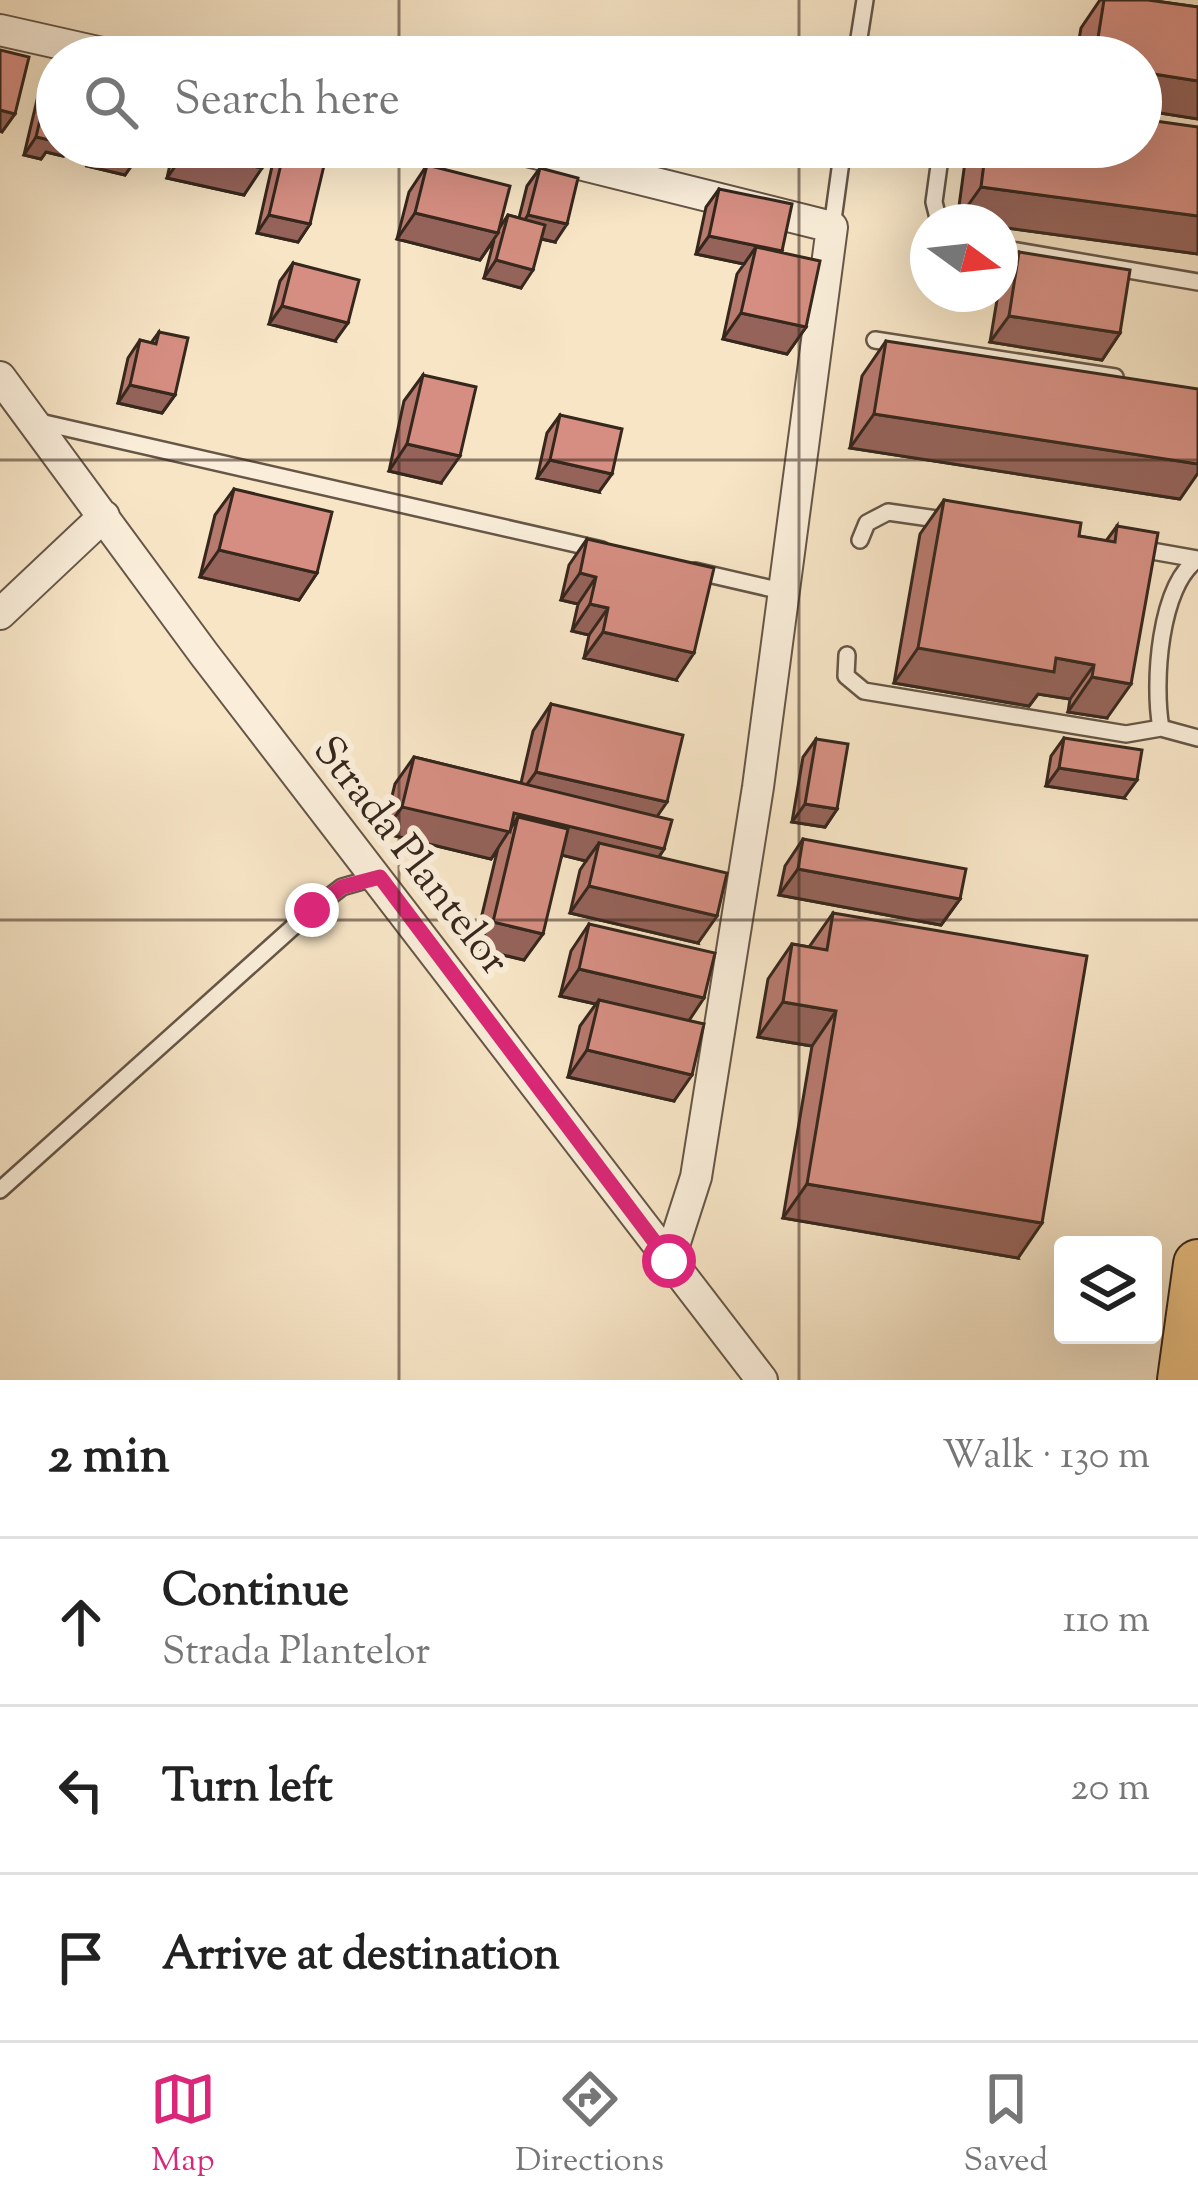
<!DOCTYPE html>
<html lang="en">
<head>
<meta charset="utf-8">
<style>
  :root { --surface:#fff; --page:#f6f6f6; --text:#222; --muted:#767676; --line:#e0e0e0; --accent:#db2777 }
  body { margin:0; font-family:"Sorts Mill Goudy",serif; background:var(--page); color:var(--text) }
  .controls { position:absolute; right:36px; bottom:36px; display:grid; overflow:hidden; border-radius:12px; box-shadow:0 12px 48px #0002 }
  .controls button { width:108px; height:108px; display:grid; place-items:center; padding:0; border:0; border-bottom:3px solid var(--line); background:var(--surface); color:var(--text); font:60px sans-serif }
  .compass { position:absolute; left:910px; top:204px; width:108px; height:108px; border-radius:50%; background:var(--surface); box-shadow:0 12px 48px #0002; rotate:105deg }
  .stop { position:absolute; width:36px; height:36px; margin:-27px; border:9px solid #db2777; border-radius:50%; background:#fff }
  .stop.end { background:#db2777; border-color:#fff; box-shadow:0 3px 12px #0008 }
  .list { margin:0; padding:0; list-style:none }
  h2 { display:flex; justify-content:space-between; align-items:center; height:156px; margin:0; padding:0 48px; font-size:51px }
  h2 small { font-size:39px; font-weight:400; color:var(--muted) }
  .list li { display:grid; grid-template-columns:78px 1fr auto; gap:36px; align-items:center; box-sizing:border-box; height:168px; padding:0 48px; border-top:3px solid var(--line) }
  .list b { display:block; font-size:45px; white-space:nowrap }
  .list p { margin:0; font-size:39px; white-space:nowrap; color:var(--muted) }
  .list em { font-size:39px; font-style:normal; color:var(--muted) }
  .icon { flex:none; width:66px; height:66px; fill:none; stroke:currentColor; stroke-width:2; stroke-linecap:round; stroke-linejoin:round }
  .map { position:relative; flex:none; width:1198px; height:1380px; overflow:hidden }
  .search { position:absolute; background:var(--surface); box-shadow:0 12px 48px #0002; left:36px; right:36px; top:36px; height:132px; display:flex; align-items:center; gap:30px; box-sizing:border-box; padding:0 42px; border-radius:66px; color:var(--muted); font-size:45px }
  .sheet { height:660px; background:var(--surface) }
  nav { display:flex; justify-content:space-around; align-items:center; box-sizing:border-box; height:168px; border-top:3px solid var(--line); background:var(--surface); font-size:33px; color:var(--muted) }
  nav a { display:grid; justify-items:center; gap:6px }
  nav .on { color:var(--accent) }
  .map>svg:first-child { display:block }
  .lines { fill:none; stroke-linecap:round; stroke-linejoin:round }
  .service-casing { stroke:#665647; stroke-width:20 }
  .minor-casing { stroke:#665647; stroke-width:34 }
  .primary-casing { stroke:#36271d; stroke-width:52 }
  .service { stroke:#faeeda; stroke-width:15 }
  .minor { stroke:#faeeda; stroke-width:30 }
  .primary { stroke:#ecc283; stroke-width:48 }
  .wall { fill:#b77a6f; stroke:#36271d; stroke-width:3 }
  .shaded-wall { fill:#95635a; stroke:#36271d; stroke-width:3 }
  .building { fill:#d58e81; stroke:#36271d; stroke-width:3 }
  .route { stroke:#db2777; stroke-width:15 }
  .grid { fill:none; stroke:#36271d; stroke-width:3; stroke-opacity:0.55 }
  .labels { text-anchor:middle; stroke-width:12; stroke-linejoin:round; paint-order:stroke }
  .street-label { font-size:42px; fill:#36271d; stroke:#faeeda }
</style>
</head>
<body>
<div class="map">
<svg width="1198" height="1380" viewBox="0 0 1198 1380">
  <rect width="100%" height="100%" fill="#f7e5c6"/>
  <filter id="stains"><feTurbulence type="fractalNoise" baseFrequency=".00167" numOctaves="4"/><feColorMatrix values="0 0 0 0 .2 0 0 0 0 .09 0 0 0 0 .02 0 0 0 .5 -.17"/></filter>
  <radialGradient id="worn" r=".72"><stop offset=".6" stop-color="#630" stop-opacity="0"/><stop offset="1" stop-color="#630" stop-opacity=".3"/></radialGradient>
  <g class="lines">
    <!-- service casing -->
    <g class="service-casing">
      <path id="service" d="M856,57L865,0
        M939,222L934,202L941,151
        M832,227L843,147
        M1000,248L1198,282
        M875,340L1115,377
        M40,422L602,550
        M860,540L867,523L888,512L951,521
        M1135,548L1197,559
        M1198,559C1159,585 1153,684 1161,728L1198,738
        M695,571L786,592
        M847,655L846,676L864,691L1126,734L1161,728
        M0,1190L312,910L342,887L377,877"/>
    </g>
    <!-- minor casing -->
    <g class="minor-casing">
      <path id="minor" d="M0,30L120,57
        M511,147L832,227L758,787L696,1177L669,1261
        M0,377L204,654L762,1380
        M0,614L104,516"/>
    </g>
    <!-- primary casing -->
    <g class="primary-casing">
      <path id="primary" d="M1182,1380L1198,1264"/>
    </g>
    <!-- service -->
    <use href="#service" class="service"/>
    <!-- minor -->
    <use href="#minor" class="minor"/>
    <!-- primary -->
    <use href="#primary" class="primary"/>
  </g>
  <!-- wall -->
  <path class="wall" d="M1100,0H1148L1198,7V119L1141,110V57H1076L1081,28Z
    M53,64L63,156L46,152L41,159L24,155L41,83Z
    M1198,127V254L1000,227V222L957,221L967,147H1141Z
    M92,147H140L125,175L87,166Z
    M174,147H267L244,195L167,178Z
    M284,147H300L310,224L298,242L257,233L273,162Z
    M427,165L500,227L508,215L519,218L527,186L540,168L555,242L541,239L521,288L484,278L494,240L480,260L397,239L409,192Z
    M719,189L780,253L806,327L787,354L723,339L737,274L744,264L696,254L706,207Z
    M1019,252L1120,333L1102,360L990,342L998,294H1000L1001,279Z
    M293,263L335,341L269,324L280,281Z
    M159,332L175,395L162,413L118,403L128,358L140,340L151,343Z
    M886,341L1180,499L850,448L862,376Z
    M423,375L441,483L389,471L404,401Z
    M560,415L599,492L537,478L547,433Z
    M234,489L317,573L299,600L200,577L215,515Z
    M944,500L1079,536L1106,541L1117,526L1107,718L1068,712L1070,699L1038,694L1029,706L894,683L920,534Z
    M587,539L676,680L584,658L589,635L572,631L578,604L561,600L569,565Z
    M551,704L657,816L664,849L659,857L698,943L570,913L580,870L586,861L562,855L524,960L474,948L498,848L491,859L383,833L395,784L414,757L521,783L533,731Z
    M1064,738L1124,798L1046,786L1051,756Z
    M816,739L837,809L825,827L792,822L803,757Z
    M803,839L960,899L941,925L779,895L785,866Z
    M833,913L1018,1258L783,1218L812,1046L758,1037L768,979L792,944L809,947Z
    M589,924L689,1021L674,1101L568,1077L580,1026L596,1004L560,996L571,951Z"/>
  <!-- shaded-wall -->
  <path class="shaded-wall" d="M1141,72L1198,81V119L1141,110Z
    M0,110L15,114L2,132L0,131Z
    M55,133H57V147H70L63,156L46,152L41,159L24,155L36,137Z
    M100,148L138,157L125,175L87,166Z
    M186,151L262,168L244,195L167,178Z
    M981,187L1198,216V254L1000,227V222L957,221Z
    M415,213L498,233L480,260L397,239Z
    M269,215L310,224L298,242L257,233Z
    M528,215L567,224L555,242L516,233Z
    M709,236L782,251L769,269L756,247L744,264L696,254Z
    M496,260L533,270L521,288L484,278Z
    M282,306L348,323L335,341L269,324Z
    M741,313L806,327L787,354L723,339Z
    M1009,316L1120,333L1102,360L990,342Z
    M130,385L175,395L162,413L118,403Z
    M874,414L1198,464V473L1180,499L850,448Z
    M407,444L460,456L441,483L389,471Z
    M550,460L612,474L599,492L537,478Z
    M219,550L317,573L299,600L200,577Z
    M580,573L596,577L578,604L561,600Z
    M590,604L608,608L589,635L572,631Z
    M603,632L694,653L676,680L584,658Z
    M918,648L1056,658L1094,665L1070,699L1038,694L1029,706L894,683Z
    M1092,677L1131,684L1107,718L1068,712Z
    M1059,768L1137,780L1124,798L1046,786Z
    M536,772L667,802L649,828L517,798Z
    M805,804L837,809L825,827L792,822Z
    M402,807L514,813L664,849L646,876L599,843L586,861L512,843L518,817L491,859L383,833Z
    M798,869L960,899L941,925L779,895Z
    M589,886L717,916L698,943L570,913Z
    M493,922L543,934L524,960L474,948Z
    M579,969L704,998L686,1025L599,1000L596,1004L560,996Z
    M783,1002L836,1011L812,1046L758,1037Z
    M587,1050L692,1075L674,1101L568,1077Z
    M807,1184L1042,1223L1018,1258L783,1218Z"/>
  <!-- building -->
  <path class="building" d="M1104,0H1148L1198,7V81L1141,72V57H1095Z
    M0,50L29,57L15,114L0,110Z
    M53,64L57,65V133H55L54,141L36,137Z
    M1141,119L1198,127V216L981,187L986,147H1141Z
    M100,147H140L138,157Z
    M187,147H267L262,168L186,151Z
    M285,147H300L327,153L310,224L269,215Z
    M427,165L510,186L498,233L415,213Z
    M540,168L578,178L567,224L528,215Z
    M719,189L792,204L782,251L709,236Z
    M508,215L545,225L533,270L496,260Z
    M756,247L820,261L806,327L741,313Z
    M1019,252L1130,270L1120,333L1009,316Z
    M293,263L359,280L348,323L282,306Z
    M159,332L188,338L175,395L130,385L140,340L156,344Z
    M886,341L1198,389V464L874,414Z
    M423,375L476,387L460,456L407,444Z
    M560,415L622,429L612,474L550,460Z
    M234,489L332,512L317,573L219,550Z
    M944,500L1081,523L1079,536L1115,542L1117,526L1158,533L1131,684L1092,677L1094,665L1056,658L1054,672L918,648Z
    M587,539L714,568L694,653L603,632L608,608L590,604L596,577L580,573Z
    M551,704L683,735L667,802L536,772Z
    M1064,738L1142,750L1137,780L1059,768Z
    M816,739L848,744L837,809L805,804Z
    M414,757L672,820L664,849L514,813L510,832L402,807Z
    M518,817L568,829L543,934L493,922Z
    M803,839L966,869L960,899L798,869Z
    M599,843L727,873L717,916L589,886Z
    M833,913L1087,956L1042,1223L807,1184L836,1011L783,1002L792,944L827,950Z
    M589,924L715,953L704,998L579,969Z
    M599,1000L704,1024L692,1075L587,1050Z"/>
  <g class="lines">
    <!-- route -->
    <path class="route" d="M312,910L342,887L380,877L669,1261"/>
  </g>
  <!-- grid -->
  <path class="grid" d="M399,0V57M799,0V57M399,147V1380M799,147V1380M0,460H1198M0,920H1198"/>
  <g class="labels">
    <!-- street labels -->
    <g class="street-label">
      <text transform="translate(413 854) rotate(52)" y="15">Strada Plantelor</text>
    </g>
  </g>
  <rect width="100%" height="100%" filter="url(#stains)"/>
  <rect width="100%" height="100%" fill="url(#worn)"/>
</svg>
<div class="controls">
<button><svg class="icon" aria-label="layers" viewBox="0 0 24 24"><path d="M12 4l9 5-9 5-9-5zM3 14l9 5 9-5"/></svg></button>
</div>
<svg class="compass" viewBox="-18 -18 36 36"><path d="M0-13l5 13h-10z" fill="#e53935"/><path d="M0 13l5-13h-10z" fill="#767676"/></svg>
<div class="stop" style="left:669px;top:1261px"></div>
<div class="stop end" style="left:312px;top:910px"></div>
<div class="search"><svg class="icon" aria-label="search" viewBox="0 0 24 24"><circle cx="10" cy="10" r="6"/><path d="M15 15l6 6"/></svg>Search here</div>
</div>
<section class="sheet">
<h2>2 min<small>Walk · 130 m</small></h2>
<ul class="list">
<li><svg class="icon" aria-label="ahead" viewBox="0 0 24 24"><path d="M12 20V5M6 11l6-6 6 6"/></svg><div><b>Continue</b><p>Strada Plantelor</p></div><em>110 m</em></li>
<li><svg class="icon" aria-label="left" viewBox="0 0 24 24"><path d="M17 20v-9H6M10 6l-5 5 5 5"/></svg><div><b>Turn left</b></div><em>20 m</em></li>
<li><svg class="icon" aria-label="arrive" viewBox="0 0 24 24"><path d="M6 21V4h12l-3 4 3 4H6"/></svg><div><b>Arrive at destination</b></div></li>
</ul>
</section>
<nav>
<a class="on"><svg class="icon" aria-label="map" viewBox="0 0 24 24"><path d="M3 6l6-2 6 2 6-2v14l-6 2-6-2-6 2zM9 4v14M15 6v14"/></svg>Map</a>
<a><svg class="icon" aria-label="directions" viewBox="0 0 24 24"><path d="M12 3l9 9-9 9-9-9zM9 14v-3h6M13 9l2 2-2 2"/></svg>Directions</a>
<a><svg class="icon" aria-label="saved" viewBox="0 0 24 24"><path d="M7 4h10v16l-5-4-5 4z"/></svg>Saved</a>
</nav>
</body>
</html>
